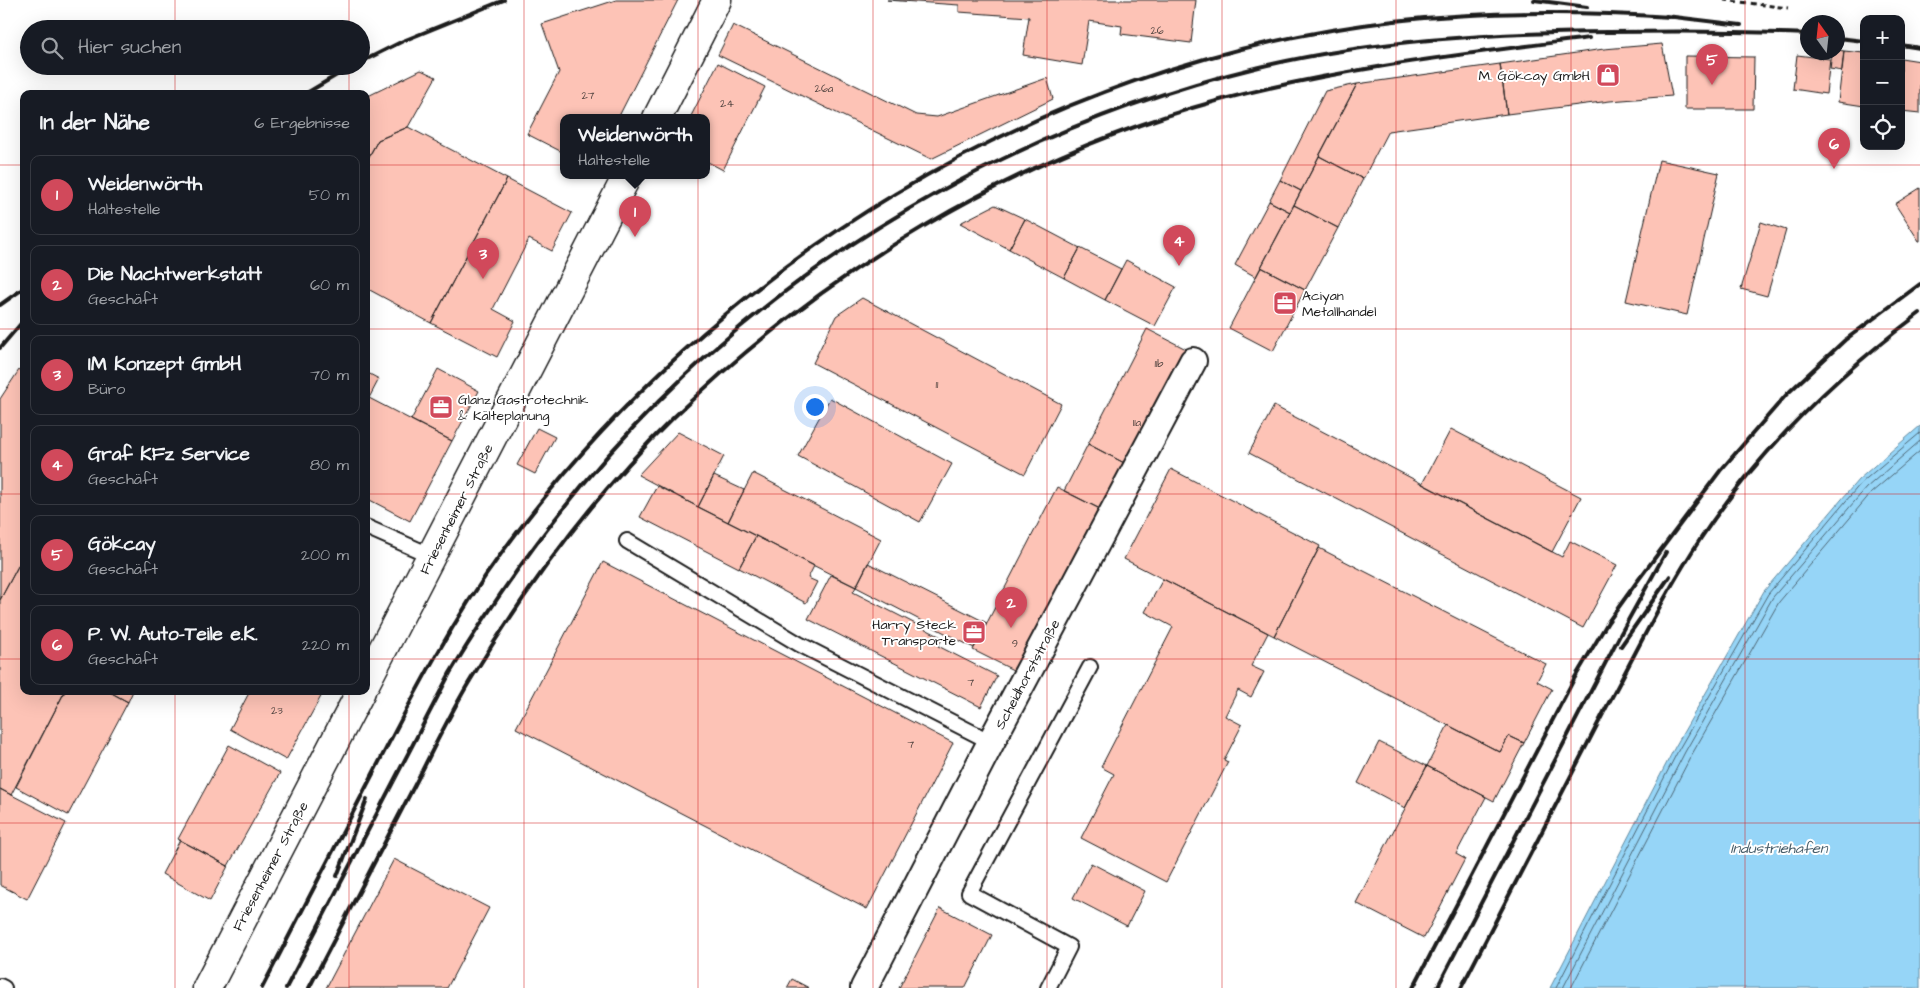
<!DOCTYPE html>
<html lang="de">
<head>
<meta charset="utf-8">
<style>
  :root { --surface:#171b24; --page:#242831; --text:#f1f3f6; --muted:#9ea1a6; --line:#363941; --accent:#d1495b }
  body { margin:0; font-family:"Architects Daughter",sans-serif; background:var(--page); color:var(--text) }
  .controls { position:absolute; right:15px; top:15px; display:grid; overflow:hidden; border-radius:10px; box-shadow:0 5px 20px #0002 }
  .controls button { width:45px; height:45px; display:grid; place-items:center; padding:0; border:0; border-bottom:1px solid var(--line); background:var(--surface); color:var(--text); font:25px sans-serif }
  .compass { position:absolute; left:1800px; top:15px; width:45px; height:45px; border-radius:50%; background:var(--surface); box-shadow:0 5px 20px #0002; rotate:345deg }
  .you { position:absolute; left:814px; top:406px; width:18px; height:18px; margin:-12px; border:4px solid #fff; border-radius:50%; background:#1a73e8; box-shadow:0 0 0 8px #1a73e833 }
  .badge { display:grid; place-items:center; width:32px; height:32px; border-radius:50%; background:var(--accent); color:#fff; font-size:16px; font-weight:700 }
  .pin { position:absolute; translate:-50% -41px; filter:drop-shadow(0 1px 2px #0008) }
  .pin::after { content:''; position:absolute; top:26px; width:18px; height:15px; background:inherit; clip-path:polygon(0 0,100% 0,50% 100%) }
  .popup { position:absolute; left:560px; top:114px; width:150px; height:65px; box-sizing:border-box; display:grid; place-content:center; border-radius:10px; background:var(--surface); filter:drop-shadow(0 1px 4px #0005); font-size:16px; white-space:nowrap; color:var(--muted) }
  .popup b { font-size:19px; color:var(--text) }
  .popup::after { content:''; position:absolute; left:50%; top:100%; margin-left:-10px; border:10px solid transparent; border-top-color:var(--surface) }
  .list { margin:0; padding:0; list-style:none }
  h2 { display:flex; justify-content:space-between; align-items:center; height:65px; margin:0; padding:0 20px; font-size:21px }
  h2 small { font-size:16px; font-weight:400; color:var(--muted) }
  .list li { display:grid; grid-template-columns:32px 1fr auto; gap:15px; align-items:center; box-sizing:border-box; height:80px; margin:0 10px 10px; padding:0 10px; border:1px solid var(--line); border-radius:10px }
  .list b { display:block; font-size:19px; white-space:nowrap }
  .list p { margin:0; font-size:16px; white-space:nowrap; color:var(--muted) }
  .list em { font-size:16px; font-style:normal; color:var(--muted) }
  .icon { flex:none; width:28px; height:28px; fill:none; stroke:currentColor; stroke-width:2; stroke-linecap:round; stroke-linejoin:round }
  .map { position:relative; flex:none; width:1920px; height:988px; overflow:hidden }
  .search { position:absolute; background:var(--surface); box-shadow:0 5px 20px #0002; left:20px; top:20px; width:350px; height:55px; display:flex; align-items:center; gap:12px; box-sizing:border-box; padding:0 18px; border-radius:28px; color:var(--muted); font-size:19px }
  .panel { position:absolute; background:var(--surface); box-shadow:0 5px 20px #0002; left:20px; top:90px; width:350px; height:605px; border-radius:10px }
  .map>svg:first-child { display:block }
  .water { fill:#96d5f7; stroke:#658b9f }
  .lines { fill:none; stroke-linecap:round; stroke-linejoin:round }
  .shore { stroke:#4d6674; stroke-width:1 }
  .building { fill:#fdc3b6; stroke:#1c1c1c }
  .lane-casing { stroke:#1c1c1c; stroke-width:18 }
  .street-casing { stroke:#1c1c1c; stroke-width:30 }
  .secondary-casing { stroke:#1c1c1c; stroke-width:31 }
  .path { stroke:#1c1c1c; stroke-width:3; stroke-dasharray:5 4; stroke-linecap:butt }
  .lane { stroke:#fff; stroke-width:14 }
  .street { stroke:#fff; stroke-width:26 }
  .secondary { stroke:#fff; stroke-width:28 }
  .rail { stroke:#1c1c1c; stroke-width:4 }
  .grid { fill:none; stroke:#d62828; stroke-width:1; stroke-opacity:0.55 }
  .labels { text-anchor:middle; stroke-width:4; stroke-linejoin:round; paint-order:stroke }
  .number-label { font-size:11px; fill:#544642 }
  .poi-label { font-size:14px; fill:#1c1c1c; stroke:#fff; text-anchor:end }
  .street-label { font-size:14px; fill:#1c1c1c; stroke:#fff }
  .water-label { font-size:15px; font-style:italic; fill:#475d69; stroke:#fff }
</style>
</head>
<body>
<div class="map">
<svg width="1920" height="988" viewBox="0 0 1920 988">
  <rect width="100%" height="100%" fill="#fff"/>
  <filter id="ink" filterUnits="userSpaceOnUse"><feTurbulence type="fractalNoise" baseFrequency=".02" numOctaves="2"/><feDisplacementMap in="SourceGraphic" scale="10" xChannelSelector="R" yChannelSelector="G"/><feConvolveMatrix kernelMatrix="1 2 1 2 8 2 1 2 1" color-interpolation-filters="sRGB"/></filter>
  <g filter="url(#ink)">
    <!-- water -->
    <path class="water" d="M1920,426V988H1550L1675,747L1764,591L1858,480Z"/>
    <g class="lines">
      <!-- shore -->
      <path class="shore" d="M1556,988L1679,749L1768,594L1861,483L1920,433
        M1563,988L1685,752L1773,597L1866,488L1920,441
        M1571,988L1691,756L1779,602L1871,493L1920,451"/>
    </g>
    <!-- building -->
    <path class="building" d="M616,0H678L618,118H564V153L527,134L559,72L542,24Z
      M887,0H1196L1191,43L1121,34L1122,26L1089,21L1082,65L1023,55L1029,17L959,12V5Z
      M733,25L916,115L937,117L1047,78L1053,99L931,159L718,55Z
      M1662,44L1672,96L1610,101L1507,114L1500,64L1604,49Z
      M1838,50L1844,51L1842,71L1830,69L1832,52H1838Z
      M1844,51L1864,53V106L1838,102Z
      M1797,55L1830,59L1826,94L1793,89Z
      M1685,56L1754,57L1753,109H1685Z
      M1901,58L1920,61V113L1901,111Z
      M718,63L765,87L723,170L706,161V118H690Z
      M1500,64L1507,114L1388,131L1363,179L1319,156L1357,84Z
      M421,70L436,77L408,127L378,140L366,162V97Z
      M1357,84L1301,191L1280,180L1325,91Z
      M408,127L507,179L431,323L366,288V162L378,140Z
      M1319,156L1363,179L1338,228L1294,205Z
      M1659,160L1719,173L1687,315L1626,301Z
      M507,179L572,213L552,251L529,239L493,309L515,321L497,357L431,323Z
      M1280,180L1301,191L1290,212L1269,201Z
      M1920,188V241H1919L1895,204Z
      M1269,201L1290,212L1256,277L1235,265Z
      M995,205L1025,219L1009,249L960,223Z
      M1294,205L1338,228L1305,290L1261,267Z
      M1025,219L1080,248L1064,278L1009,249Z
      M1761,222L1786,230L1767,296L1741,289Z
      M1080,248L1121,269L1105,300L1064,278Z
      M1126,260L1176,287L1155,326L1105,300Z
      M1261,267L1305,290L1273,351L1229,328Z
      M862,298L1061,404L1025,474L813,363L836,316Z
      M1147,329L1188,350L1128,465L1088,444Z
      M438,369L479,391L452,441L411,420Z
      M19,370L24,372V555L0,600V399Z
      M366,372L379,379L369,398L452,441L410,521L366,498Z
      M830,398L952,464L920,522L798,456Z
      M1274,406L1562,557L1570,541L1617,565L1583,628L1249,453Z
      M537,428L555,437L535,474L517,465Z
      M1451,429L1581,497L1552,552L1422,484Z
      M678,432L724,456L698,507L638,475Z
      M1088,444L1128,465L1104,511L1064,491Z
      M1171,469L1320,546L1274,636L1124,559Z
      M753,473L881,539L856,587L728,522Z
      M714,476L744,490L728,522L698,507Z
      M657,486L756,536L739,568L640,517Z
      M1057,487L1104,511L1021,674L973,650Z
      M756,536L814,566L808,578L817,582L806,603L739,568Z
      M1319,548L1546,664L1537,681L1552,689L1524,743L1509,736L1500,752L1274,636Z
      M24,555V691H65L11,795L0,789V600Z
      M603,562L953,743L867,909L516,728Z
      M868,563L987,623L974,648L856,587Z
      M831,575L856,587L853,592L943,638L938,646L997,676L981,707L808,619Z
      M1163,579L1268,633L1251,666L1264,672L1251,697L1238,690L1225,716L1242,725L1224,760L1228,762L1166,882L1081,838L1114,774L1101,767L1173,627L1145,612Z
      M65,691H108L128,702L68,815L16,787Z
      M108,691H133L128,702Z
      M250,691H324L286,760L230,729Z
      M1448,725L1500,752L1509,736L1524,743L1494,801L1427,766Z
      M1379,742L1427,766L1405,808L1358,783Z
      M229,745L280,773L228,866L178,839Z
      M1427,766L1486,797L1456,854L1465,859L1424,938L1356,903Z
      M0,789L66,823L27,899L0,885Z
      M180,840L228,866L210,901L162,874Z
      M394,859L489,908L447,988H326Z
      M1091,863L1145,891L1127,926L1073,898Z
      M940,908L992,935L965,988H899Z
      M792,979L809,988H787Z"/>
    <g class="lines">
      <!-- lane casing -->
      <g class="lane-casing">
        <path id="lane" d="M366,527L432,556
          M627,541L799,644L991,742
          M0,986L4,988
          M1048,988L1069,947L969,893L1090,667"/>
      </g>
      <!-- street casing -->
      <g class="street-casing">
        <path id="street" d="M864,988L991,742L1193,361"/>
      </g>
      <!-- secondary casing -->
      <g class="secondary-casing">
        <path id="secondary" d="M657,118L717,0
          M366,682L627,176
          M207,988L361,691"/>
      </g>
      <!-- path -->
      <path class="path" d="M1724,0L1788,8"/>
      <!-- lane -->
      <use href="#lane" class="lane"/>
      <!-- street -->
      <use href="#street" class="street"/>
      <!-- secondary -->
      <use href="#secondary" class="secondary"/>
      <!-- rail -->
      <path class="rail" d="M1534,0L1587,7
        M1666,16L1741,25
        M1838,38L1864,41
        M1901,45L1920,48
        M361,62L403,41L504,0
        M305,94L352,66
        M0,305L24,288
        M0,348L24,320
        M1621,646L1670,576
        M337,876L367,799
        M262,988C300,914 339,840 377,766C415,692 454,618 503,551C713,265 1040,62 1394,21C1486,11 1579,11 1671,17
        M286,988L450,673C509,575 577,483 659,401C821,239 1036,121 1259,67C1374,40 1490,33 1608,32C1675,31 1741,31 1808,34
        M309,988C343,922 377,857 411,792C431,754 449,715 471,679C528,585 595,494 674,417C826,270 1015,156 1220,100C1340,68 1465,54 1589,38
        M1413,988L1574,679L1608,622L1636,583L1720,471L1787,394L1845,340L1920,284
        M1437,988L1621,633L1666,552
        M1461,988C1510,895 1557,801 1606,708C1637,651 1665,592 1701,538C1759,451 1837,375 1920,313"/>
    </g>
  </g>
  <!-- grid -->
  <path class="grid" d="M175,0V29M349,0V29M524,0V988M698,0V988M873,0V988M1047,0V988M1222,0V988M1396,0V988M1571,0V988M1745,0V988M175,66V94M349,66V94M0,165H24M366,165H1920M0,329H24M366,329H1920M0,494H24M366,494H1920M0,659H24M366,659H1920M175,691V988M349,691V988M0,823H1920"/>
  <!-- icons -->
  <defs>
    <g id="shop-square" transform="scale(1.25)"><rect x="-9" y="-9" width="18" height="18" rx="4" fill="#d1495b" stroke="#fff"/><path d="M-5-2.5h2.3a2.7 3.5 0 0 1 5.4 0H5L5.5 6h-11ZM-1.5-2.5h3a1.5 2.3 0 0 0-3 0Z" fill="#fff"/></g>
    <g id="office-square" transform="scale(1.25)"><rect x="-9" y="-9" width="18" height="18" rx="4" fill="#d1495b" stroke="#fff"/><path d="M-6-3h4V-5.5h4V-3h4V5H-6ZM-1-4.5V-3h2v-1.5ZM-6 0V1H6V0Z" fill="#fff"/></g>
  </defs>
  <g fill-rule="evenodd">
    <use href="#shop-square" x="1608" y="75"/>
    <use href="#office-square" x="1285" y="303"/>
    <use href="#office-square" x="441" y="407"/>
    <use href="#office-square" x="974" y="632"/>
  </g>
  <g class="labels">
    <!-- number labels -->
    <g class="number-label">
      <text x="1157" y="34">26</text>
      <text x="824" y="92">26a</text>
      <text x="588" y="99">27</text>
      <text x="727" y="107">24</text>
      <text x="1159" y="367">11b</text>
      <text x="937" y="388">11</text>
      <text x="1137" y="426">11a</text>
      <text x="1015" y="647">9</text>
      <text x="971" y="686">7</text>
      <text x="277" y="714">23</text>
      <text x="911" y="748">7</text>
    </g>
    <!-- poi labels -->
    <g class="poi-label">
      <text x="1590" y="80">M. Gökcay GmbH</text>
      <text x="1302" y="300" text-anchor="start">Aciyan<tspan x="1302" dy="16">Metallhandel</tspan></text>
      <text x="458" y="404" text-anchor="start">Glanz Gastrotechnik<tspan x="458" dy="16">&amp; Kälteplanung</tspan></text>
      <text x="956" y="629">Harry Steck<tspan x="956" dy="16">Transporte</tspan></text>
    </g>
    <!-- street labels -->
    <g class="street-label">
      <text transform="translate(456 509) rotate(-63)" y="5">Friesenheimer Straße</text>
      <text transform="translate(1027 674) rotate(-62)" y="5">Scheidhorststraße</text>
      <text transform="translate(270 866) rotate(-62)" y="5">Friesenheimer Straße</text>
    </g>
    <!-- water labels -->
    <g class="water-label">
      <text x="1779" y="853">Industriehafen</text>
    </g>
  </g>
</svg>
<div class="controls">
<button>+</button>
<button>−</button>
<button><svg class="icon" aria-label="locate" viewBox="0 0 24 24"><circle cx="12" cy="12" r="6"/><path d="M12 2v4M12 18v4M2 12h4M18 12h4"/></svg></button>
</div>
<svg class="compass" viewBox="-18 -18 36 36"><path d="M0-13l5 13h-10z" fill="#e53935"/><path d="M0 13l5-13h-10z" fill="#9ea1a6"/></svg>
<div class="you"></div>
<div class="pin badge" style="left:635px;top:237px">1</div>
<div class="popup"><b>Weidenwörth</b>Haltestelle</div>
<div class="pin badge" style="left:1011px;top:628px">2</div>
<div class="pin badge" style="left:483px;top:279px">3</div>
<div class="pin badge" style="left:1179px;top:266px">4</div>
<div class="pin badge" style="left:1712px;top:85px">5</div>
<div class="pin badge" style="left:1834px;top:169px">6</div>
<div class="search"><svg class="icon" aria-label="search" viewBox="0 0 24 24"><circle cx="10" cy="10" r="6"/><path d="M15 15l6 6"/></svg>Hier suchen</div>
<section class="panel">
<h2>In der Nähe<small>6 Ergebnisse</small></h2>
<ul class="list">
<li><span class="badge">1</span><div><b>Weidenwörth</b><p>Haltestelle</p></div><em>50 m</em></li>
<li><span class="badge">2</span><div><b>Die Nachtwerkstatt</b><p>Geschäft</p></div><em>60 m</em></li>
<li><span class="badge">3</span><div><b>IM Konzept GmbH</b><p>Büro</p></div><em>70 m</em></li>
<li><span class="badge">4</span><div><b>Graf KFz Service</b><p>Geschäft</p></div><em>80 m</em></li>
<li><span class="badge">5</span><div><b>Gökcay</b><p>Geschäft</p></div><em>200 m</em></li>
<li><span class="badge">6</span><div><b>P. W. Auto-Teile e.K.</b><p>Geschäft</p></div><em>220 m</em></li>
</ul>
</section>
</div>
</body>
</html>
